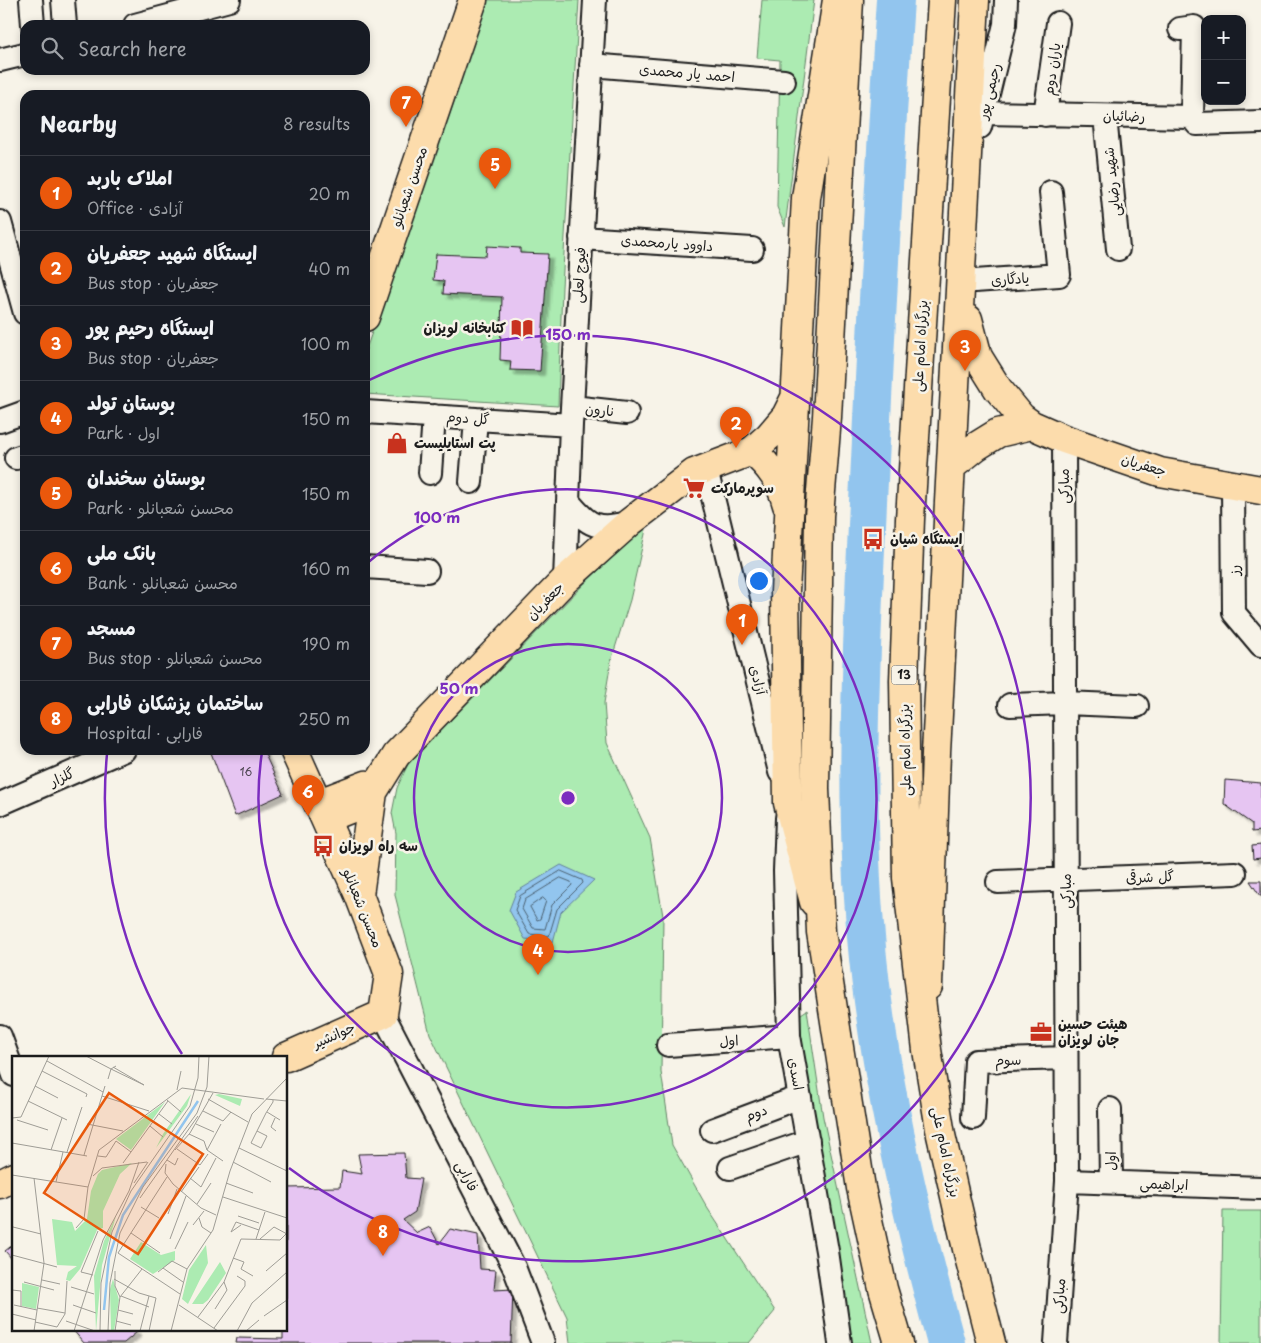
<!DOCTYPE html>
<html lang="en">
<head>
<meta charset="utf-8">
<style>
  :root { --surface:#171b24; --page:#20242c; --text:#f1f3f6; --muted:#9ea1a6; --line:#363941; --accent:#ea580c }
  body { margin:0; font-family:"Playpen Sans","Playpen Sans Arabic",sans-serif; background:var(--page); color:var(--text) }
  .controls { position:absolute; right:15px; top:15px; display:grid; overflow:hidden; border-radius:10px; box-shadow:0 2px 8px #0003 }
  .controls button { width:45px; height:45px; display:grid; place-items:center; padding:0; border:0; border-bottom:1px solid var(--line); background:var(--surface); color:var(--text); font:25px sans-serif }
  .you { position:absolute; left:758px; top:580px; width:18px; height:18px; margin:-12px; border:4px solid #fff; border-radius:50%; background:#1a73e8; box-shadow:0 0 0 8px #1a73e833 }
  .badge { display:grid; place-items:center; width:32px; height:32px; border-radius:50%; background:var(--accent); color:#fff; font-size:16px; font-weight:700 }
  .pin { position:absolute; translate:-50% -41px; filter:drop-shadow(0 1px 2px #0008) }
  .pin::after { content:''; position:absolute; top:26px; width:18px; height:15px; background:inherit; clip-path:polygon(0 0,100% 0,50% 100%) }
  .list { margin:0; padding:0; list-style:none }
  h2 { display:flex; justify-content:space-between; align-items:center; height:65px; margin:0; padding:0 20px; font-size:21px }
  h2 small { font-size:16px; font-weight:400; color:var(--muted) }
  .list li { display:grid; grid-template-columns:32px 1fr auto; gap:15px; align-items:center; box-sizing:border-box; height:75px; padding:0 20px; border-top:1px solid var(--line) }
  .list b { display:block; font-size:19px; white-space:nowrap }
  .list p { margin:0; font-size:16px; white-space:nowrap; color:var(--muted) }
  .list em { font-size:16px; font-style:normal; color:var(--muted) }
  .icon { flex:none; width:28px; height:28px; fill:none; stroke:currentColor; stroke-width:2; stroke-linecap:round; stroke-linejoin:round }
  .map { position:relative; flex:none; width:1261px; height:1343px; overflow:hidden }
  .search { position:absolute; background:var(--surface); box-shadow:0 2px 8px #0003; left:20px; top:20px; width:350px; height:55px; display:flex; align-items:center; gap:12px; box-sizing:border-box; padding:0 18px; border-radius:15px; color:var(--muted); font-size:19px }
  .panel { position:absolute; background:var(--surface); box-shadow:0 2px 8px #0003; left:20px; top:90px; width:350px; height:665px; border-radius:15px }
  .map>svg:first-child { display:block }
  .green { fill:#acebb2; stroke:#648467 }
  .water { fill:#92c5ee; stroke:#63819a }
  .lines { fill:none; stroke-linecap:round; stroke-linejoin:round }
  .shore { stroke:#4b6070; stroke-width:1 }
  .river { stroke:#92c5ee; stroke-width:38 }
  .building { fill:#e6c5f2; stroke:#1c1c1c; filter:url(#shadow) }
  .minor-casing { stroke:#1c1c1c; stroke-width:26 }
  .major-casing { stroke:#1c1c1c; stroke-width:31 }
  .highway-casing { stroke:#1c1c1c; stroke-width:31 }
  .minor { stroke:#f7f3e8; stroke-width:22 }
  .major { stroke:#fcdcac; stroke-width:28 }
  .highway { stroke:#fcdcac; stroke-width:28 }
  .ring { fill:none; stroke:#7b2cbf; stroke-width:2.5 }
  .labels { text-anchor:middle; stroke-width:5; stroke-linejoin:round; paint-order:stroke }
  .number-label { font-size:11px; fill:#4e4652 }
  .shield { fill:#f7f3e8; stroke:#5e5c59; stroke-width:1 }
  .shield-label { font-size:12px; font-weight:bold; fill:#1c1c1c }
  .street-label { font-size:14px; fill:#1c1c1c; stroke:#f7f3e8 }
  .poi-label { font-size:14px; font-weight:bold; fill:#1c1c1c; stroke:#f7f3e8; text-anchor:start }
  .inset-river { fill:none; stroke:#92c5ee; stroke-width:2.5 }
  .inset-road { fill:none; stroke:#9f9d96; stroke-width:1 }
  .view { fill:#e8590c; fill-opacity:0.15; stroke:#e8590c; stroke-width:2.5 }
  .inset-edge { fill:none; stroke:#1c1c1c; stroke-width:2.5 }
  .centre { fill:#7b2cbf; stroke:#f7f3e8; stroke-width:2.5 }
  .ring-label { font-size:15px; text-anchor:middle; font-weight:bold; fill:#7b2cbf; stroke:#f7f3e8; stroke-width:5; stroke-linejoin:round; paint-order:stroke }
</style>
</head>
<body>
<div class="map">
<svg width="1261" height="1343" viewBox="0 0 1261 1343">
  <defs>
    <filter id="shadow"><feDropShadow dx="4.5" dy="4.5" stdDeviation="1" flood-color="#0004"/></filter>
  </defs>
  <rect width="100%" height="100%" fill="#f7f3e8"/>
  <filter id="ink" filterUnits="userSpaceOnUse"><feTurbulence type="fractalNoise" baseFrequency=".02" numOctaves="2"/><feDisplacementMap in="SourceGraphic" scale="10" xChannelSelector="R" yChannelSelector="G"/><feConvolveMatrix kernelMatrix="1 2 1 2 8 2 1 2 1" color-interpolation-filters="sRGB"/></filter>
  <g filter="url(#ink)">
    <!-- green -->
    <path class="green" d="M486,0H579L562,287L558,406L365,394V352L456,96Z
      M762,0H814L785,227L777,207L780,60L757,58Z
      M647,525L630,600L611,661L604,703L607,743L650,838L663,916L661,1072L672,1145L708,1209L775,1311L749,1343H570L567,1317L430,1034L395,895L396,833L392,813L397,788L408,764L584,584Z
      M807,1010L823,1117L872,1343H851L798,1016Z
      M1223,1211H1261V1343H1221Z"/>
    <!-- water -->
    <path class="water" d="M561,865L594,880L561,912L553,942L525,939L509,910L516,892Z"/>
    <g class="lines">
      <!-- shore -->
      <path class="shore" d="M561,871L582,880L583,883L557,909L549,936L529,934L515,910L520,896Z
        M561,878L571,882L572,885L552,905L545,929L533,928L522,909L525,900Z
        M543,898L546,901L540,919L537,920L530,907Z"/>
      <!-- river -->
      <path class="river" d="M895,0C884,167 876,335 868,502C862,647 853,792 866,937C878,1074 910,1210 946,1343"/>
    </g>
    <!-- building -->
    <path class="building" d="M487,246L520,248V253L548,254L540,371L510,370L511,361L500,360L502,297L443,294L444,281L433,280L436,254L486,256Z
      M210,750H263L283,794L235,816Z
      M1225,780L1261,783V831L1252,832V824L1224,804Z
      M1261,845V858L1253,859L1252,846Z
      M1250,881H1261V896H1260Z
      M404,1153L406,1178L421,1179L415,1212L403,1220L417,1233L430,1227L439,1244L450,1229L478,1235L480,1269L496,1270L494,1290L513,1289L511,1343H236L237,1338L283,1339V1329H286V1188L340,1187L342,1171L362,1174L358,1154Z
      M14,1244V1261L5,1251Z
      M72,1329H135L137,1332L124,1343H84Z"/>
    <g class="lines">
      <!-- minor casing -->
      <g class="minor-casing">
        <path id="minor" d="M31,0L33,25
          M63,0L65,25
          M135,25L229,0
          M1180,29L1194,27L1192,117
          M0,60L25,54
          M591,65L784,81
          M983,113L1192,117L1197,124L1261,122
          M1045,115L1058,23
          M1105,116L1118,249
          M980,127L1005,24L1006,0
          M0,222L25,313
          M581,238L752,249
          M961,282L1059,275L1051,192
          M572,407L627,413
          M365,412L571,425
          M0,421L25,412
          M16,458L25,455
          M706,469L780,772
          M430,473L434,416
          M471,482L476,419
          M1233,485L1234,613L1261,645
          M568,501C589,527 598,531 630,522
          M365,567L427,571
          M565,580L571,425L595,0
          M1010,705L1065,703L1137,706
          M0,804L124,750
          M787,818L785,871L789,1036L827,1251L840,1343
          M998,882L1235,873
          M383,1014L514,1267L543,1343
          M0,1036L14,1075
          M668,1045L789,1036
          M1110,1109L1111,1182
          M973,1118L976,1061L1066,1058
          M712,1130L800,1097
          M730,1168L808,1141
          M1067,1181L1261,1188
          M1056,1343L1067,1181L1064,439"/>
      </g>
      <!-- major casing -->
      <g class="major-casing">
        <path id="major" d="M365,317L473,0
          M968,319L978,357L998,389L1021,417L1032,425L1064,439L1160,472L1261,490
          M752,451C770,466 781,482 787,505
          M952,466L977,446L998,433L1032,425
          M366,785L373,792L371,798L367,802L332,816L321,810L327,800Z
          M359,895L373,792L396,755L565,580L630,522L694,473L752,451L769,436L786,416L795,398
          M814,902L788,803L785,592L806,198L837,0
          M928,986L936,753L975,0
          M286,1057L383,1014L389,974L359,895L294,750
          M0,1184L14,1177"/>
      </g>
      <!-- highway casing -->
      <g class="highway-casing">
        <path id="highway" d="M849,0L827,417L819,516L815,789L821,932L861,1188L883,1289L899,1343
          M942,0L910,519L904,680L907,878L927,1050L941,1135L967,1249L991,1343"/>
      </g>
      <!-- minor -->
      <use href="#minor" class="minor"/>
      <!-- major -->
      <use href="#major" class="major"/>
      <!-- highway -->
      <use href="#highway" class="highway"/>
    </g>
  </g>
  <!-- distance rings -->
  <g class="ring">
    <circle cx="568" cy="798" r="154"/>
    <path d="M365 565A309 309 0 1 1 262 752"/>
    <path d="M182 1054A463 463 0 0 1 107 754M365 382A463 463 0 1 1 289 1168"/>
  </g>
  <!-- icons -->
  <defs>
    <g id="library-bare" transform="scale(1.725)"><path d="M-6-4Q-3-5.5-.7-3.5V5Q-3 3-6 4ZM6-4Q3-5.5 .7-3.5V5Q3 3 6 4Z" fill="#c8321e" stroke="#f7f3e8" stroke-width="2.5" paint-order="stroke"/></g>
    <g id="shop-bare" transform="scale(1.725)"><path d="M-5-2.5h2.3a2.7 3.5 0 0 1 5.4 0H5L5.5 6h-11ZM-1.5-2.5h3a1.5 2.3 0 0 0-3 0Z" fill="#c8321e" stroke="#f7f3e8" stroke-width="2.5" paint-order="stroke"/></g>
    <g id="supermarket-bare" transform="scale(1.725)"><path d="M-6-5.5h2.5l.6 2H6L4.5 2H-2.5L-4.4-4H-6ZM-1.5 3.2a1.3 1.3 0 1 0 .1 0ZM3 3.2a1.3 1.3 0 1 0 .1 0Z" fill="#c8321e" stroke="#f7f3e8" stroke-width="2.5" paint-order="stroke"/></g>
    <g id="bus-bare" transform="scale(1.725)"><path d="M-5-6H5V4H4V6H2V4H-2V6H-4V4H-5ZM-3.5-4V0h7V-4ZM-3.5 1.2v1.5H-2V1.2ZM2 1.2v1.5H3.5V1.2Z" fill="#c8321e" stroke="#f7f3e8" stroke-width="2.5" paint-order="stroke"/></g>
    <g id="office-bare" transform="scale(1.725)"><path d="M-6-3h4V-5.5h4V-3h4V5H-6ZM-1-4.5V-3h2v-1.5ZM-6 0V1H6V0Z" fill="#c8321e" stroke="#f7f3e8" stroke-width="2.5" paint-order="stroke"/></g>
  </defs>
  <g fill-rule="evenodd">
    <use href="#library-bare" x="522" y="328"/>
    <use href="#shop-bare" x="397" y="443"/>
    <use href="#supermarket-bare" x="694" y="488"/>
    <use href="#bus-bare" x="873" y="539"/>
    <use href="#bus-bare" x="323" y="846"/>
    <use href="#office-bare" x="1041" y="1032"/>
  </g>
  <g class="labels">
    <!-- number labels -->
    <g class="number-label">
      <text x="246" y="776">16</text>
    </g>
    <!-- shield labels -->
    <rect class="shield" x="891.5" y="665.5" width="25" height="19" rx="4"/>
    <g class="shield-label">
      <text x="904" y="679">13</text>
    </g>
    <!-- street labels -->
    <g class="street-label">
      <text transform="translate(1052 69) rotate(-82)" y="5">یاران دوم</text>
      <text transform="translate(687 73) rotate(5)" y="5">احمد یار محمدی</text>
      <text transform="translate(989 91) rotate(-76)" y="5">رحیمی پور</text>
      <text transform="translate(1124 116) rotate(1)" y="5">رضائیان</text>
      <text transform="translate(1112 182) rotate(-96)" y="5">شهید رضایی</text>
      <text transform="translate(409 187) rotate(-71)" y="5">محسن شعبانلو</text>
      <text transform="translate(667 243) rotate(4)" y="5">داوود یارمحمدی</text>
      <text transform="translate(579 275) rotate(-87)" y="5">فیوج لعلی</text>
      <text transform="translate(1010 279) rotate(-4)" y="5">یادگاری</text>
      <text transform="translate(920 346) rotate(-87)" y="5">بزرگراه امام علی</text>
      <text transform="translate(600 410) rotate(6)" y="5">نارون</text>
      <text transform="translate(468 418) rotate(4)" y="5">گل دوم</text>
      <text transform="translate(1144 465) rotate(17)" y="5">جعفریان</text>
      <text transform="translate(1064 486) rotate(-90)" y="5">مبارکی</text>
      <text transform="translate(1234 570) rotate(-90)" y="5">رز</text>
      <text transform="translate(545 601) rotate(-46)" y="5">جعفریان</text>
      <text transform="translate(758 680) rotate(76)" y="5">آزادی</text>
      <text transform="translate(905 750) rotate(-91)" y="5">بزرگراه امام علی</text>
      <text transform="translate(62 777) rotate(-24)" y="5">گلزار</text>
      <text transform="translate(1150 877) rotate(-2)" y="5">گل شرقی</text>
      <text transform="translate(1066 891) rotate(-90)" y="5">مبارکی</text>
      <text transform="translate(363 908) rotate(68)" y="5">محسن شعبانلو</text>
      <text transform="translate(334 1035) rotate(-24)" y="5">جوانشیر</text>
      <text transform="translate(729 1041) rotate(-4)" y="5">اول</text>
      <text transform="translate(1008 1060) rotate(-2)" y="5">سوم</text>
      <text transform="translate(796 1074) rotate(80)" y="5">اسدی</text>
      <text transform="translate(756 1113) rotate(-21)" y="5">دوم</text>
      <text transform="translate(946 1152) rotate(78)" y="5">بزرگراه امام علی</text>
      <text transform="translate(1111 1161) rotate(-90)" y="5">اول</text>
      <text transform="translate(467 1176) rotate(63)" y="5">فارابی</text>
      <text transform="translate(1164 1184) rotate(2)" y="5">ابراهیمی</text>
      <text transform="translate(1059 1296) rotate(-86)" y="5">مبارکی</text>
    </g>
    <!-- poi labels -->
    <g class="poi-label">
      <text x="506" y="333" text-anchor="end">کتابخانه لویزان</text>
      <text x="414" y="448">پت استایلیست</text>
      <text x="711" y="493">سوپرمارکت</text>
      <text x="890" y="544">ایستگاه شیان</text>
      <text x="339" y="851">سه راه لویزان</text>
      <text x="1058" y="1029">هیئت حسین<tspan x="1058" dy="16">جان لویزان</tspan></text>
    </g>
  </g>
  <!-- overview -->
  <g transform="translate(12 1056)">
    <rect width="275" height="275" fill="#f7f3e8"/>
    <path d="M179,38L175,50L144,92L151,78ZM207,38L230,43L228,50L203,39ZM153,46L119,94L104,83ZM120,107L108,118L91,155V172L85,174L68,213L58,225L54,224L56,216L65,210L45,209L40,163L60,166L63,175L75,163L79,135L86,118L90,114ZM104,160L90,209L84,275L82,220L92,185ZM129,186L149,199L163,195V204L141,218L118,203ZM194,189L196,207L176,248L170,243L177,214ZM208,206L214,217L196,244L191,248H180ZM101,223L107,244L102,275H99L98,233ZM10,227L27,231L24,253L10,250Z" fill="#acebb2"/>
    <path class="inset-river" d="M92,254L97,201L111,159L186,45"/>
    <path class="inset-road" d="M74,0L99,13L104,10M35,5L91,36M101,11L132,29M30,15L75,38L74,41M96,23L99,13L132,29M23,30L46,42M165,34L169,15M90,40L137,55M196,43L236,66M254,43L275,45M155,44L169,56M16,45L55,64M191,55L211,65L219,56M255,56L268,64M147,58L160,68M0,62L9,61L37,0M263,62L259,71L264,75M5,64L36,74M75,68L111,75M184,68L202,76M138,70L151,81M245,75L255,80L249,92L239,87L254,57L261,46V44M177,78L192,85L195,94M0,87L75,100M227,92L275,115M165,93L188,109L196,98M39,94L50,62M163,94L178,77L201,37M195,94L209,68M195,94L211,105M55,96L70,51M72,99L93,30M86,100L94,101L104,85L119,96M155,104L163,109L166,102M221,106L259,126M111,107L156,45M154,108L153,117L161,128L189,152L204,159M0,119L76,131L87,94L170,32L252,43M81,120L90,112L135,106M178,122L189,131L204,102M44,126L51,96M122,127L136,106M214,127L241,137M169,136L187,111M211,141L275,162M128,142L186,60M185,148L199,127M129,151L147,162M156,158L165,133M226,160L247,167M187,162L190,171L199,177M181,169L192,155M229,169L219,176L224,166L247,174M1,171L29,178M64,172L72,163L76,131M119,177L148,197M158,183L174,140M244,183L253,156M248,183L262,171L275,178M163,193L176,166M106,197L155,121M106,197L168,238M0,199L45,211M221,202L232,206L229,213L241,220M151,212L171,226M103,215V230L108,241L103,275M254,215L275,197M146,216L160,205L175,213M81,219L69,216L86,175M102,223L127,237L144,242L137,275M30,224L48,228M12,226L42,234M59,231L82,238M0,234L9,235V251M109,240L137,251M108,241L130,213M2,249L25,254M61,249L84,257M167,249L206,275M25,252L53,257M203,253L215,234L212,226M106,254L121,258M0,258L24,264M252,260L275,244M186,261L212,226L229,183L268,184L275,177M54,265L83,275M104,265L119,269M23,266L45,271L53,258L55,225M202,272L233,230V225L225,220M22,275L32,207L22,122M62,275L91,184L117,135L127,106M88,275L89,227L100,176L119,135L178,50L186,22L187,0M96,275L98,227L108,177L131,131L185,57L195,31L197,0M128,275L137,240M159,275L175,213L201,174L218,115L240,58L275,22M225,275L240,247L275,216M234,275L247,264"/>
    <path class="view" d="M97,37L191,98L126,198L32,137Z"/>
    <rect width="275" height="275" class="inset-edge"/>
  </g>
  <circle cx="568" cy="798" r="8" class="centre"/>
  <g class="ring-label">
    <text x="568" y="340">150 m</text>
    <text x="437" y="523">100 m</text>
    <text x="459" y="694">50 m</text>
  </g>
</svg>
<div class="controls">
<button>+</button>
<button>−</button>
</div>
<div class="you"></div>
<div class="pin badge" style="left:742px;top:645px">1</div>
<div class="pin badge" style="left:736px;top:448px">2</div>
<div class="pin badge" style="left:965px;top:371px">3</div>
<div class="pin badge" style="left:538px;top:975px">4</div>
<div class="pin badge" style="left:495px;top:189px">5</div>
<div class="pin badge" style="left:308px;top:816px">6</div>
<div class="pin badge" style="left:406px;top:127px">7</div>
<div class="pin badge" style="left:383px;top:1256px">8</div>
<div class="search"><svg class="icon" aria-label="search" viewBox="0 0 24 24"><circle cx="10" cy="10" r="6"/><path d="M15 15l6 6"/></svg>Search here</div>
<section class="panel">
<h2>Nearby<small>8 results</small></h2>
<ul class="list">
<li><span class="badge">1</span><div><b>املاک باربد</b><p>Office · آزادی</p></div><em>20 m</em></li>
<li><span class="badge">2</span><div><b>ایستگاه شهید جعفریان</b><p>Bus stop · جعفریان</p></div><em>40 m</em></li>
<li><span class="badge">3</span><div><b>ایستگاه رحیم پور</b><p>Bus stop · جعفریان</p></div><em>100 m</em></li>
<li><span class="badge">4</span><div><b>بوستان تولد</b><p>Park · اول</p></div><em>150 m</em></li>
<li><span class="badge">5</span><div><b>بوستان سخندان</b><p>Park · محسن شعبانلو</p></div><em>150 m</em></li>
<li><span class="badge">6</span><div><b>بانک ملی</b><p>Bank · محسن شعبانلو</p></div><em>160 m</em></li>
<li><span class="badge">7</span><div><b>مسجد</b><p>Bus stop · محسن شعبانلو</p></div><em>190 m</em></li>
<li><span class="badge">8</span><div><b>ساختمان پزشکان فارابی</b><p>Hospital · فارابی</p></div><em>250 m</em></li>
</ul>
</section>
</div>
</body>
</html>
